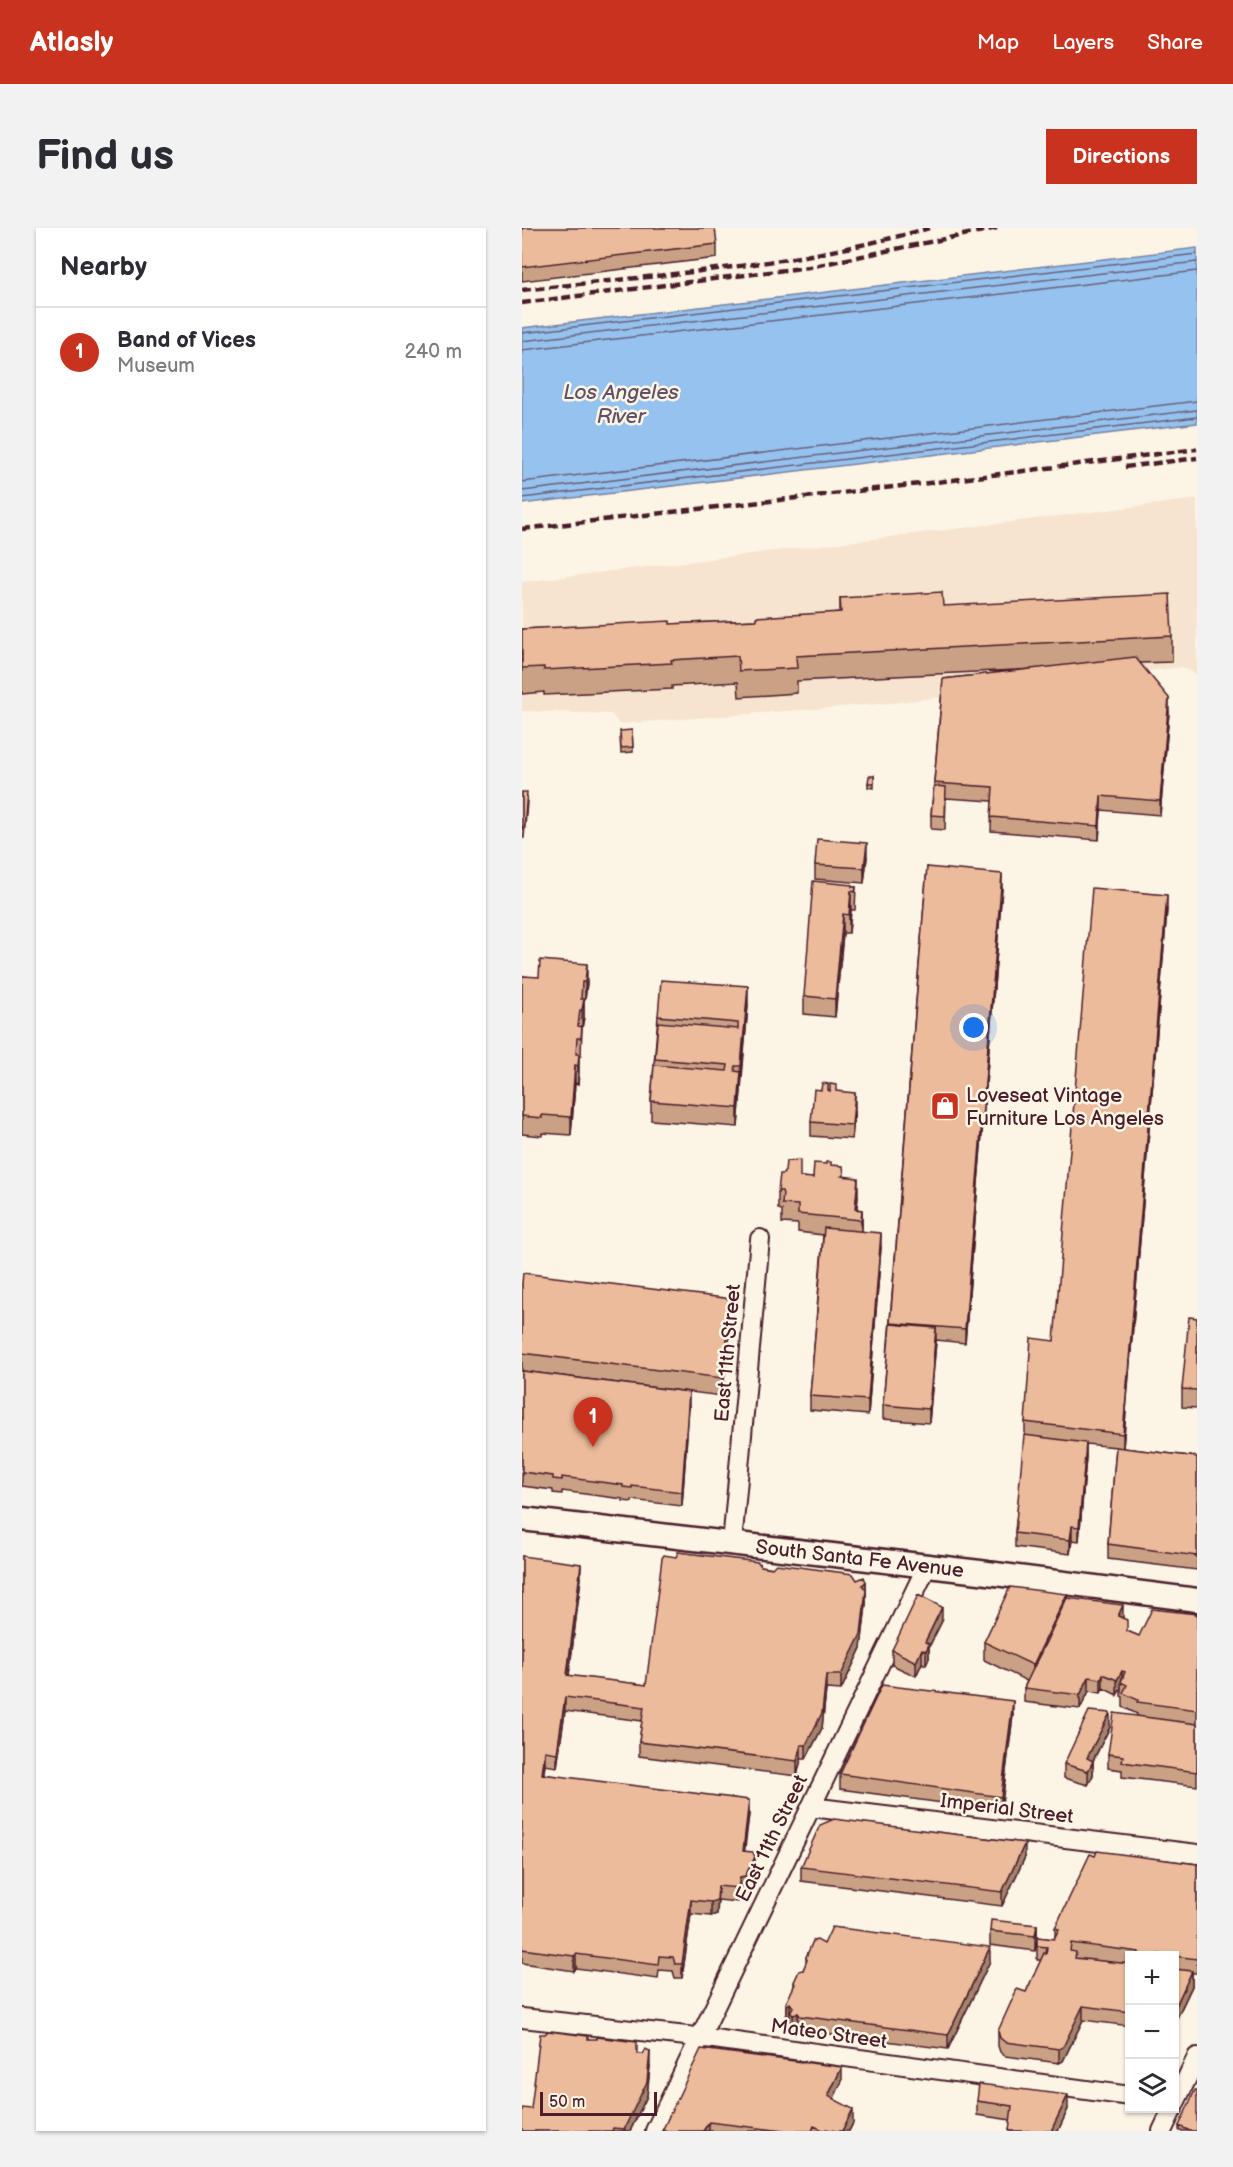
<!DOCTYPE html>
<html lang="en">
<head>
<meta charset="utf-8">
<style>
  :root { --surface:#fff; --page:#f2f2f3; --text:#2b2b33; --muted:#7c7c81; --line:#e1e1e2; --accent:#c8321e }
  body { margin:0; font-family:"Balsamiq Sans",sans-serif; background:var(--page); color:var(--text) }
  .controls { position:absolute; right:18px; bottom:18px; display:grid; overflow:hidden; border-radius:0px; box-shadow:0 2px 4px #0004 }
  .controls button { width:54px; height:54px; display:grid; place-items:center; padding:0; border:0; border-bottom:2px solid var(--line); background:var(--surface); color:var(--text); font:30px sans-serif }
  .scale { position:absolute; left:18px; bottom:15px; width:117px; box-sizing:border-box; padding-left:6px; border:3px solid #4a1f2b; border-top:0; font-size:16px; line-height:21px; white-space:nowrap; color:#4a1f2b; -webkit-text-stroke:4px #fcf5e5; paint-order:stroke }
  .you { position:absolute; left:452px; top:800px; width:21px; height:21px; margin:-15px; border:4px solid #fff; border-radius:50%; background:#1a73e8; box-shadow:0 0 0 9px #1a73e833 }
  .badge { display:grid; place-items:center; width:39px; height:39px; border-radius:50%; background:var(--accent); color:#fff; font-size:20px; font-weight:700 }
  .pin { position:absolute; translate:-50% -50px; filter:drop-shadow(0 2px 3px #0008) }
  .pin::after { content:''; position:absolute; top:32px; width:21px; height:18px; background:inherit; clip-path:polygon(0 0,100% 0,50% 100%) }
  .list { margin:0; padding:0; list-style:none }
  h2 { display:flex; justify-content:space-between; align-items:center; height:78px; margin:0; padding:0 24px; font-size:26px }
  h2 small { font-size:20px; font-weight:400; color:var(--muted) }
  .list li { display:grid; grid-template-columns:39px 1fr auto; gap:18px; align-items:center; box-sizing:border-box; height:90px; padding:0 24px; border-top:2px solid var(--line) }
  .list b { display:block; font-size:22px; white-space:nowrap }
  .list p { margin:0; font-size:20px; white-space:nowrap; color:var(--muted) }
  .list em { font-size:20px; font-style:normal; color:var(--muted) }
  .icon { flex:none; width:33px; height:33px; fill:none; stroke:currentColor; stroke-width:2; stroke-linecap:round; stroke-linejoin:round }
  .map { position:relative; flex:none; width:675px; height:1903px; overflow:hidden; border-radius:0px }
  header { display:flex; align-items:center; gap:36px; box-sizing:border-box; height:84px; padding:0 30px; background:var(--accent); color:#fff }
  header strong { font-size:28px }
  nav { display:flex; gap:33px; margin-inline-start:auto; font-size:21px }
  .intro { display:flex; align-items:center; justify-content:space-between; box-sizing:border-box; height:144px; padding:0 36px }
  h1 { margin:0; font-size:42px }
  .button { padding:15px 27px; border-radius:0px; background:var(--accent); color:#fff; font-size:21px; font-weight:700 }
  main { display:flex; gap:36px; padding:0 36px }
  aside { flex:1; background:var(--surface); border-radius:0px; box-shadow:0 2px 4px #0004 }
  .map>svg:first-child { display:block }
  .built { fill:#f7e4cf }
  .water { fill:#96c2ef; stroke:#7881a1; stroke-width:1.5 }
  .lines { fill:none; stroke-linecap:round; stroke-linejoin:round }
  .shore { stroke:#686079; stroke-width:1.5 }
  .minor-casing { stroke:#4a1f2b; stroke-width:22 }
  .major-casing { stroke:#4a1f2b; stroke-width:27 }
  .minor { stroke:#fcf5e5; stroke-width:18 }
  .major { stroke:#fcf5e5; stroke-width:22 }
  .rail { stroke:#4a1f2b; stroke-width:4.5; stroke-dasharray:9 4.5; stroke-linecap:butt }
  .wall { fill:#caa185; stroke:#4a1f2b; stroke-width:1.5 }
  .shaded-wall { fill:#a4836c; stroke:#4a1f2b; stroke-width:1.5 }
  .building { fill:#ebbb9b; stroke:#4a1f2b; stroke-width:1.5 }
  .labels { text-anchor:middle; stroke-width:5; stroke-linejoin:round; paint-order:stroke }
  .poi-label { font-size:20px; fill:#4a1f2b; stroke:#fcf5e5; text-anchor:start }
  .street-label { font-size:20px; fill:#4a1f2b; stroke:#fcf5e5 }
  .water-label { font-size:21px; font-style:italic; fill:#615066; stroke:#fcf5e5 }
</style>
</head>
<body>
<header>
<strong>Atlasly</strong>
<nav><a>Map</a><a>Layers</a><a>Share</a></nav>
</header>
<div class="intro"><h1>Find us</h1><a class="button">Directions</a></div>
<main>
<aside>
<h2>Nearby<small></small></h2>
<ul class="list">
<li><span class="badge">1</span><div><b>Band of Vices</b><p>Museum</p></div><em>240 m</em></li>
</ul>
</aside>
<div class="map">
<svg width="675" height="1903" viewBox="0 0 675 1903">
  <rect width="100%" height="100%" fill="#fcf5e5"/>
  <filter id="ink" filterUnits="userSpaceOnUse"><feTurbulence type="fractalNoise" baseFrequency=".0167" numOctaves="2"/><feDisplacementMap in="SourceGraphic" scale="12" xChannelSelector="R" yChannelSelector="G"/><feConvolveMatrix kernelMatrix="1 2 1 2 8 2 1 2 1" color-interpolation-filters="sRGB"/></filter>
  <g filter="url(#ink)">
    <!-- built -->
    <path class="built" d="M675,271V447L661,439L371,475L97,496L89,486L0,483V354Z"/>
    <!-- water -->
    <path class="water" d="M675,20V195L0,276V100Z"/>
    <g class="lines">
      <!-- shore -->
      <path class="shore" d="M0,105L675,26
        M0,113L675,34
        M0,122L675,43
        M0,254L675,173
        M0,263L675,182
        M0,270L675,189"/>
      <!-- minor casing -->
      <g class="minor-casing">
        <path id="minor" d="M210,1316L238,1011
          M289,1579L675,1626
          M0,1790L192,1811L608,1868
          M652,1877L675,1829
          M133,1903L405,1338
          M640,1903L651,1880"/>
      </g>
      <!-- major casing -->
      <g class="major-casing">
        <g id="major">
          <path id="s1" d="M0,1291L458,1344L675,1372"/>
        </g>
      </g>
      <!-- minor -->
      <use href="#minor" class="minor"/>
      <!-- major -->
      <use href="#major" class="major"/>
      <!-- rail -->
      <path class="rail" d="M0,62C137,47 275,38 407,0
        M0,75L287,39L475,0
        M603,239L675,230
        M0,301L407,255L675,221"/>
    </g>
    <!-- wall -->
    <path class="wall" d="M0,0L195,16V30L0,53Z
      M318,370L421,378L650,408V434L618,435L647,484L638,587L579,582L577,612L469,603L470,573L424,570L423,602L409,601V587L421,451L513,441L275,453V465L217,469L216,454L150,458V461L22,467V464L0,466V401L148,396L234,392L318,384Z
      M110,502L111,524L99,525L98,508Z
      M352,548V560L346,559V555Z
      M0,564L5,574L2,610H0Z
      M345,629L342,655L293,651V637Z
      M405,639L480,660L443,1115L414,1112L407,1195L361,1191V1177Z
      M330,659H334L333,682H329L327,705H321L313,789L282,786V768Z
      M645,681L601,1220L675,1229V1342L586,1331V1316L594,1219L564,1216V1229L557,1313L550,1312L548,1326L493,1319V1305L503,1208V1194L532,1113Z
      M0,748L65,754L63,772H62V789L60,800L59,828H57L56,856L53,855L49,907L20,905V908L0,906Z
      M226,777L216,899L129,892V873L136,788Z
      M306,862L314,863L333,879L330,911L289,908V894Z
      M304,936L309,937L322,949L336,968L335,981L340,982V1004L359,1019L346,1187L288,1182V1168L301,1007L276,1004V996L260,995V982L256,981V963L278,949L291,950Z
      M0,1055L210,1090L200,1168L0,1143Z
      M675,1090V1180L660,1179V1161Z
      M0,1143L167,1178L160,1278L110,1272V1274L101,1273V1271L40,1263V1266L31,1265V1262L0,1258Z
      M0,1328L59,1350L47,1448L124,1457L154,1329L239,1338L344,1354V1376L339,1420L319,1462L304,1461L300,1500L284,1531H279L275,1548L117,1528V1514L120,1493L43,1483L35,1539L23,1537L21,1546L227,1586L222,1623L233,1643L223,1662L218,1663L216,1674L196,1672L195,1686L189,1688L169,1686L160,1750H153L151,1743L137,1742L136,1751L54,1740L52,1743L0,1735Z
      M545,1370L601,1390L605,1403L617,1408L675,1386V1558L600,1549V1542L586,1540V1526L615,1488V1486L601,1479V1469L599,1468V1460L595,1467L581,1460L579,1465L567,1463L558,1481L502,1474V1460L505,1453L462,1432V1414Z
      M420,1393L407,1419V1430L404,1437L400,1435L394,1448L370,1437V1422Z
      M491,1487L479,1583L318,1561V1546Z
      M588,1499L571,1533V1547L566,1557L542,1550V1536Z
      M573,1628L675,1636V1745H670V1758L652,1796V1728H608V1798L561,1792L541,1833L537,1835L483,1828L478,1824L476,1818V1803L504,1764L519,1732H515V1709L532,1711L533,1708V1700Z
      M503,1629L480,1678L279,1653V1639Z
      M515,1697V1711L513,1723L468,1717V1703Z
      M302,1716L468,1733L426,1821L278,1802L276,1799L271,1801L268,1799V1789L265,1791L264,1789V1775L272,1759V1754L281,1742L284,1736V1729Z
      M66,1811L115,1826L128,1838L125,1868L108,1903H0L9,1881Z
      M320,1853L311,1871L331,1895L327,1903H140Z
      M455,1873L546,1881L536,1903H487L489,1892L455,1887Z
      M657,1898L675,1903H657Z"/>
    <!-- shaded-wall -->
    <path class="shaded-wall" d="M647,470V484L638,587V573Z
      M579,568V582L577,612V598Z
      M345,615V629L342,655V640Z
      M480,646V660L443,1115V1101Z
      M329,663V682L327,705V687Z
      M645,667V681L601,1220V1206Z
      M321,686V705L313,789V771Z
      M65,736V754L63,772V754Z
      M226,758V777L219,856V838Z
      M62,771V789L60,800V782Z
      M57,826V845L56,856V838Z
      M53,837V855L49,907V889Z
      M219,844V862L216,899V880Z
      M333,865V879L330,911V897Z
      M336,950V968L334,991L333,981Z
      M340,982V1000L339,1010V992Z
      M359,1005V1019L346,1187V1172Z
      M210,1071V1090L200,1168V1150Z
      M414,1100V1114L407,1195V1181Z
      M167,1164V1178L160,1278V1264Z
      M564,1215V1229L557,1313V1299Z
      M550,1298V1312L548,1326V1312Z
      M59,1336V1350L45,1462V1447Z
      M344,1354V1376L339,1420L319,1462V1447L340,1357Z
      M545,1366V1385L511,1456V1437Z
      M601,1377V1392L596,1388Z
      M420,1379V1393L407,1419V1430L404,1437V1423L403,1414Z
      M400,1421V1435L394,1448V1434Z
      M600,1443V1455L599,1454V1460L595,1467V1452Z
      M581,1446V1460L579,1465V1451Z
      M304,1447V1461L300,1500L284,1531V1517Z
      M567,1449V1463L558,1481V1467Z
      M43,1469V1483L35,1539V1525Z
      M491,1473V1487L479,1583V1569Z
      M588,1485V1499L565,1544V1530Z
      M279,1517V1531L275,1548V1533Z
      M23,1523V1537L20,1560V1546Z
      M571,1533V1547L566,1557V1543Z
      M227,1572V1586L221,1637V1623Z
      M503,1615V1629L480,1678V1664Z
      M233,1629V1643L223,1662L218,1663L216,1674V1660L218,1649Z
      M196,1658L195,1686L189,1688V1674Z
      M169,1672V1686L160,1750V1736Z
      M515,1697V1711L513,1723V1708Z
      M468,1719V1733L426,1821V1807Z
      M54,1726V1740L52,1743V1728Z
      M670,1743V1758L652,1796V1782Z
      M268,1775V1789L265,1791V1777Z
      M561,1778V1792L541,1833L537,1835V1821Z
      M276,1785V1799L271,1801V1787Z
      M128,1823V1838L125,1868L108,1903H102Z
      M320,1839V1853L306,1883V1868Z
      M546,1867V1881L536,1903H529Z
      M331,1881V1895L327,1903H320Z
      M187,1894V1903H181Z"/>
    <!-- building -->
    <path class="building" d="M0,0H193L195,16L0,39Z
      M420,364L421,378L648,366L650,408L274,428L275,440L217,443L216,428L149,432L150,435L22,442V439L0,440V401L148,393V396L234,392V389L319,384L318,370Z
      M613,429L647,470L638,573L579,568L577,598L469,589L471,559L412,555L421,451Z
      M110,502L111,519L99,520L98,503Z
      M347,548H352V555H346Z
      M412,558L424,559L423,588L409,587Z
      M0,564H5L2,600H0Z
      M295,611L345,615L342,640L293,637Z
      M405,639L480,646L443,1101L368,1095Z
      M291,653L330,657V659H334L333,664L329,663L327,687L321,686L313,771L282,768Z
      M570,660L645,667L601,1206L503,1194L509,1110L532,1113Z
      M18,732L65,736L63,754H60L59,771H62L60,782H58L56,798L60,799L59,810H55L54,826H57L56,838L53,837L49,889L20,887V890L0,888V748L17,749Z
      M139,752L226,758L219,838H213V843L219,844L216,880L129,873L132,837L205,843L206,837L133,831L136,794L216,801V795L136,788Z
      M300,855L306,856V862L308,863V856L314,857V863L333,865L330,897L289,894L292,861L299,862Z
      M278,932V949L291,950L292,935L304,936V934H309V937L321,938L322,947L320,948L336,950L333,981L340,982L339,992L276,986V977L260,976L261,966L260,963H256L258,946H261L263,943L264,933Z
      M302,1000L359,1005L346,1172L288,1168Z
      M1,1045L210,1071L200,1150L0,1125V1055Z
      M667,1089L675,1090V1162L660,1161Z
      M368,1096L414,1100L407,1181L361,1177Z
      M0,1143L167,1164L160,1264L110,1258V1260L101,1259V1257L40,1249V1252L31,1251V1248L0,1244Z
      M502,1207L564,1215L557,1299L550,1298L548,1312L493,1305Z
      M594,1219L675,1229V1328L586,1316Z
      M156,1324L236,1334L239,1338L250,1340L254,1336L331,1346L335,1352L342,1349L344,1354L340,1357L344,1362L339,1406L319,1447H304L300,1485L284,1517H279L275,1533L117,1514L122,1479L43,1469L35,1525L23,1523L20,1546L227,1572L221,1623L231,1624L233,1629L223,1648L218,1649L216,1660L196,1658L195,1672L189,1674L169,1672L160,1736H153L151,1729L137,1728L136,1737L54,1726L52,1728L0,1721V1328L59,1336L45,1447L124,1457L140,1330L142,1327L154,1329Z
      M488,1359L545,1366L511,1437L462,1414Z
      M396,1367L420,1379L403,1414L407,1416L404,1423L400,1421L394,1434L370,1422Z
      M545,1370L601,1377L596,1388L605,1392V1403L617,1408L630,1381L675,1386V1482L615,1474L616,1472L601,1465L605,1457L599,1454L603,1444L600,1443L595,1452L581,1446L579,1451L567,1449L558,1467L502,1460Z
      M360,1457L491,1473L479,1569L318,1546Z
      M567,1483L588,1485L565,1530L571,1533L566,1543L542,1536Z
      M592,1485L675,1496V1544L600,1534L601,1528L586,1526Z
      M312,1591L503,1615L480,1664L279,1639L298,1597Z
      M575,1623L675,1636V1731L652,1728L635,1726V1728H617V1724L549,1715L548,1723L554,1724L553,1730L608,1736V1784L561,1778L541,1819L537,1821L483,1814L478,1810L476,1803L495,1761L504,1764L522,1725L524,1726L525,1719L515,1718V1709L532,1711L537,1701L533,1700L568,1626L573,1628Z
      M469,1692L515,1697L513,1708L468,1703Z
      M310,1699L468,1719L426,1807L278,1788L276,1785L271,1787L268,1784L271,1779L268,1775L265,1777L264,1775L273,1756L272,1754L277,1743L281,1742L285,1732L284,1729L291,1713L295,1712L302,1716Z
      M652,1741L670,1743L652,1782Z
      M26,1803L66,1808V1811H75V1809L115,1814V1826H121L123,1821L128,1823L125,1854L102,1901L91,1900L90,1903H0V1880L9,1881L18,1806H23Z
      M179,1821L320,1839L306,1868L331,1881L320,1903H314L304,1901L303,1903L292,1898L290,1903H261L187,1894L181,1903H140Z
      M457,1856L546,1867L529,1903H487L490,1878L455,1873Z
      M673,1862H675V1903H668L657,1898Z"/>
  </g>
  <!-- icons -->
  <defs>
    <g id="shop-square" transform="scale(1.5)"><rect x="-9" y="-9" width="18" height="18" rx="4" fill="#c8321e" stroke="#fcf5e5"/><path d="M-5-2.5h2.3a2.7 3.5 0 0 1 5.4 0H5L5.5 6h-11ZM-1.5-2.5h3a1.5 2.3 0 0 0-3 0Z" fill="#fff"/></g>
  </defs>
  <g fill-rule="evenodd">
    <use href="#shop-square" x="423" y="878"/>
  </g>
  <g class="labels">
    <!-- poi labels -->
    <g class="poi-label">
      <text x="444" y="874">Loveseat Vintage<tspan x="444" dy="23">Furniture Los Angeles</tspan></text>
    </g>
    <!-- street labels -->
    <g class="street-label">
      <text transform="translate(205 1125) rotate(-85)" y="7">East 11th Street</text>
      <text dy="7" stroke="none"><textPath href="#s1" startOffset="340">South Santa Fe Avenue</textPath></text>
      <text transform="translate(485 1580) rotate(7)" y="7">Imperial Street</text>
      <text transform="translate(249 1610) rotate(-64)" y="7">East 11th Street</text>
      <text transform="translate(307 1805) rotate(8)" y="7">Mateo Street</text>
    </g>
    <!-- water labels -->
    <g class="water-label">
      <text x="99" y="171">Los Angeles<tspan x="99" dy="24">River</tspan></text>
    </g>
  </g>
</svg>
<div class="controls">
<button>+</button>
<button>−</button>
<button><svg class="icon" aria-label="layers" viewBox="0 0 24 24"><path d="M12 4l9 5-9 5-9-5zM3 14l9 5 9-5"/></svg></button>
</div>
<div class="scale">50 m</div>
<div class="you"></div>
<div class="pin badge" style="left:71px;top:1219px">1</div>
</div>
</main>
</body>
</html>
